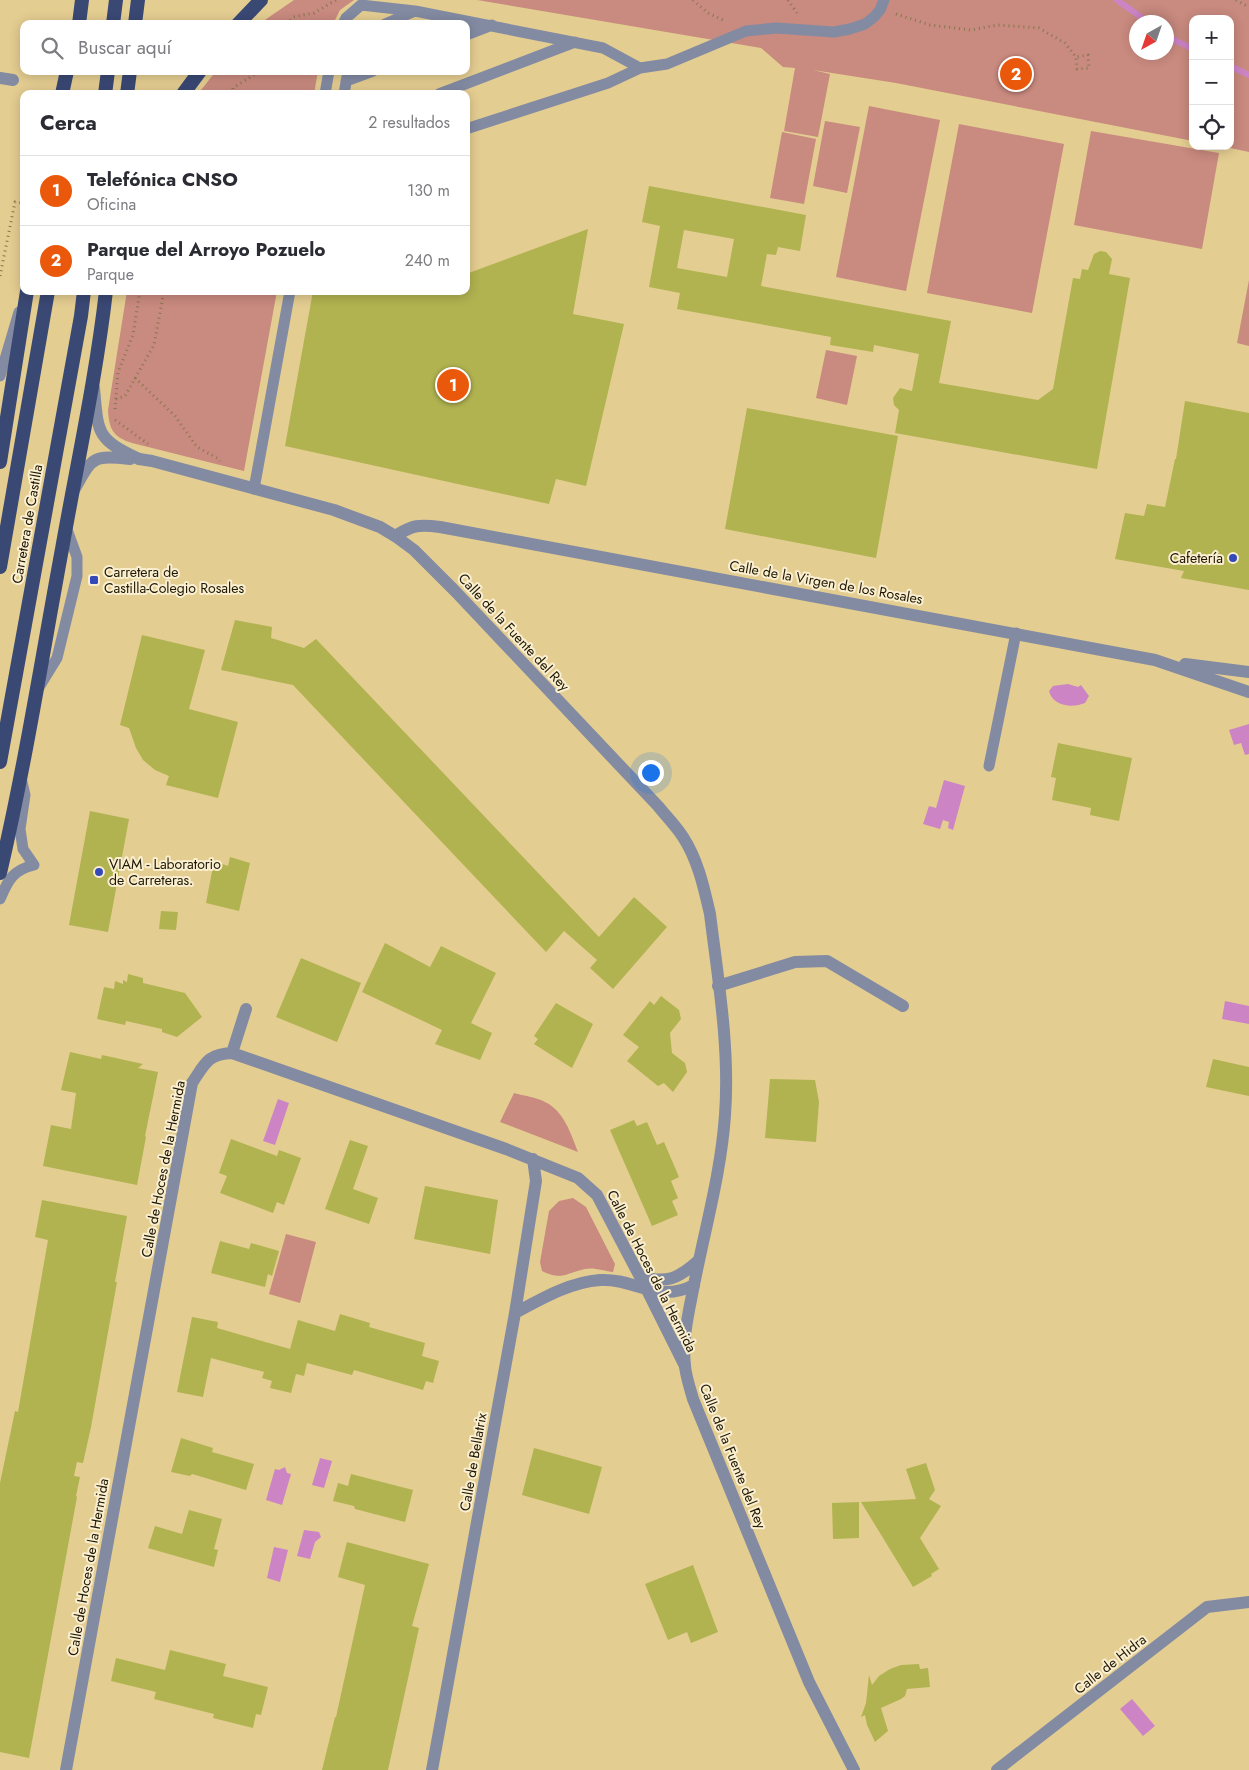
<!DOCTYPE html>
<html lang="es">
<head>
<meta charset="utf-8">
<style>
  :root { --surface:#fff; --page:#f7f7f7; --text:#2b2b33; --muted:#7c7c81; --line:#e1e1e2; --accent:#ea580c }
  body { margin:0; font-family:Jost,sans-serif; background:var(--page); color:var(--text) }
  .controls { position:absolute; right:15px; top:15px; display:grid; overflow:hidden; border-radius:10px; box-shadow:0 2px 12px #0003 }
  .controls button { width:45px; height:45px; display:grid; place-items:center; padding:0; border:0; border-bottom:1px solid var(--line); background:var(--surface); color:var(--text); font:25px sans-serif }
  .compass { position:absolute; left:1129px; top:15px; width:45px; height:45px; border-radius:50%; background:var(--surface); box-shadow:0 2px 12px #0003; rotate:220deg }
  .you { position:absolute; left:650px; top:772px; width:18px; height:18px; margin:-12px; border:4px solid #fff; border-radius:50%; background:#1a73e8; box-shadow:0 0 0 8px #1a73e833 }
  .badge { display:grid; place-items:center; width:32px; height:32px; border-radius:50%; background:var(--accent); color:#fff; font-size:16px; font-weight:700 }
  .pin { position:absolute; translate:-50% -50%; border:2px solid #fff; box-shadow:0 1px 5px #0006 }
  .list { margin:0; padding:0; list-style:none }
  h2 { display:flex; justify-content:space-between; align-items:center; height:65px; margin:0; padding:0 20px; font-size:21px }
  h2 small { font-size:16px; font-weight:400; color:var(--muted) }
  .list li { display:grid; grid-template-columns:32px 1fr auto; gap:15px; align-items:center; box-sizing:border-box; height:70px; padding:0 20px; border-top:1px solid var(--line) }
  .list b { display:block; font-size:19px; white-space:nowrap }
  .list p { margin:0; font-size:16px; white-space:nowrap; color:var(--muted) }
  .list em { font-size:16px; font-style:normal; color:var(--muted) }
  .icon { flex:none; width:28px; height:28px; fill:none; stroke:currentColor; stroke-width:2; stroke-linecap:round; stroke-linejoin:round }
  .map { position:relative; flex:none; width:1249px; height:1770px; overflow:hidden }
  .search { position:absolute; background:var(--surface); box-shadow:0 2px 12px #0003; left:20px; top:20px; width:450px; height:55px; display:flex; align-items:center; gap:12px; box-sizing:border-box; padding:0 18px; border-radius:10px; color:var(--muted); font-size:19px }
  .panel { position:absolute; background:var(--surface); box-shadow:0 2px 12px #0003; left:20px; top:90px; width:450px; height:205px; border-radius:10px }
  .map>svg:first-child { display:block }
  .green { fill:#c98a7f; fill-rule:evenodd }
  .water { fill:#cc84c5 }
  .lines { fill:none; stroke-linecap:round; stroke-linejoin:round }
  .stream { stroke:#cc84c5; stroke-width:6 }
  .building { fill:#b1b350; fill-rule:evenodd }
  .path { stroke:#87774d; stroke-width:3; stroke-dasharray:1 4; stroke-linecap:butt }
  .service { stroke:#838ba3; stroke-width:11 }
  .minor { stroke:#838ba3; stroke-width:12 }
  .tertiary { stroke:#838ba3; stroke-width:12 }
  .trunk { stroke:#3a4874; stroke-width:14 }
  .poi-dot { fill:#3448ba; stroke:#faefd1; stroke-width:2 }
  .labels { text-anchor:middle; stroke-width:4; stroke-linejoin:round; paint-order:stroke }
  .street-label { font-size:14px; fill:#1e1600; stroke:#faefd1 }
  .poi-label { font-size:14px; fill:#1e1600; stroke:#faefd1; text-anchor:start }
</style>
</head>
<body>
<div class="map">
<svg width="1249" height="1770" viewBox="0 0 1249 1770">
  <rect width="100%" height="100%" fill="#e4cd91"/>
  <!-- green -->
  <path class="green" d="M294,0H354L340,10L333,24H259Z
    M477,0H1249V152L1221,146H1230V19H1193V141L896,83L813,70L830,74L818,137L784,131L795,68L783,67L761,48ZM1136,22H1166V52H1136Z
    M216,71H318L314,94H198Z
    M869,106L940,120L906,291L836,277Z
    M825,121L860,127L847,193L813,186Z
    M959,124L1064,144L1032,313L927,293Z
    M1091,131L1219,153L1202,249L1074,225Z
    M782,132L816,139L804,204L770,198Z
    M1249,280V346L1237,343Z
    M127,291H277L244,471L132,443C113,437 109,429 108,410Z
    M826,350L857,356L847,405L816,398Z
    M514,1093C524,1096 536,1097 545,1102C564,1111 571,1134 578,1152L500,1122Z
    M573,1198L586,1207L615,1264L613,1272C605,1271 593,1267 585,1269C566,1273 562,1281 542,1271L540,1262L549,1211L559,1201Z
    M286,1234L316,1242L300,1303L269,1294Z"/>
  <!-- water -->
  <path class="water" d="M1068,684L1078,687L1081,685L1089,696L1085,703C1073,708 1053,707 1049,691L1053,686Z
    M1249,724V754L1245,755L1241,743L1234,745L1229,730Z
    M944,780L965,786L953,830L948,828L949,822L943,820L940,829L923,824L929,806L936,808Z
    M1225,1001L1249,1006V1024L1222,1019Z
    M278,1099L289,1103L275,1145L263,1141Z
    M320,1458L332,1461L324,1488L312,1485Z
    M285,1467L287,1473L291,1474L282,1505L266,1500L275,1469L279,1470Z
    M304,1530L319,1532L321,1537L315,1542L310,1559L297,1556Z
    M274,1547L288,1550L280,1582L267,1578Z
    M1132,1699L1155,1726L1143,1736L1120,1709Z"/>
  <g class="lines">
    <!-- stream -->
    <path class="stream" d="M1117,0L1148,22
      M1166,36L1193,49
      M1230,66L1249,75"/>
  </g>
  <!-- building -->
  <path class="building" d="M649,186L806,215L800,251L778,247L776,255L767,254L761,286L951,321L939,383L1038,400L1053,389L1073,278L1080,279L1082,269L1088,270L1094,254L1100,251L1106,252L1112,259L1109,274L1130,278L1097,469L895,433L899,410L894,405L893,398L900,388L912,391L919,354L874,345L873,352L830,345L831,337L677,309L680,293L649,287L660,226L642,222ZM684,230L734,239L727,277L677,268Z
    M588,229L573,314L624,324L586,486L556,479L549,504L285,446L313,291H466V274Z
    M1185,401L1249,413V590L1181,578L1184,571L1115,559L1125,513L1144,516L1147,504L1165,507L1175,459H1176Z
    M747,408L898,436L876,558L725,529Z
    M235,620L272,627L271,638L304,648L316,639L599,937L634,897L667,927L613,989L590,968L597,960L564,931L546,952L293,685L221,670Z
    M142,635L205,650L189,709L238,722L218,798L166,785L169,776L155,770L143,760L136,748L129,728L120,725Z
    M1058,743L1132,758L1119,821L1090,815L1091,808L1052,800L1056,778L1051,777Z
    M90,811L129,819L108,932L69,925Z
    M230,857L250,863L239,911L206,903L214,861L228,866Z
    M161,911L178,912L176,930L159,929Z
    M385,943L430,967L441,946L496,973L471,1023L492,1033L480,1060L435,1044L442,1030L362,992Z
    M301,958L361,983L337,1042L276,1017Z
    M128,974L143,978V983L185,993L202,1017L177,1037L162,1032V1029L126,1021L125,1025L97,1019L104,987L114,989L115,981L123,984V980L127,982Z
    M661,996L679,1010L681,1019L670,1033L672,1053L685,1063L687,1072L673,1092L664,1083L658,1086L627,1061L639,1047L623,1035L650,1001L654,1005Z
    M556,1003L593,1024L572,1068L534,1044L538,1039L534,1036Z
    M70,1052L101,1059L102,1055L143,1064L138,1068L158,1072L145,1136L146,1137L137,1185L43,1166L51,1125L71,1129L76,1093L61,1090Z
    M1213,1059L1249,1067V1096L1206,1087Z
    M770,1079L815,1080L819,1102L816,1142L765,1138Z
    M634,1120L637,1126L647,1122L657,1145L664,1142L679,1177L671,1181L678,1198L672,1201L678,1215L652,1226L610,1130Z
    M231,1139L277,1156L279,1150L301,1158L284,1205L277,1202L273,1213L220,1193L227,1176L219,1173Z
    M350,1140L368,1146L353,1189L378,1198L369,1224L325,1209Z
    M425,1186L498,1200L490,1254L414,1239Z
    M42,1200L127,1216L115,1282H117L91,1427L83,1463L77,1462L74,1476L80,1477L76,1496L77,1497L29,1758L0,1752V1483L15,1411L18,1412L48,1240L35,1237Z
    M220,1241L249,1249L251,1243L279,1251L272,1276L268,1274L265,1287L211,1273Z
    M340,1314L370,1323L369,1327L425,1343L422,1356L439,1361L433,1383L426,1381L423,1390L354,1370L352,1375L307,1363L304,1376L296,1374L291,1393L270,1388L272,1381L262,1378L264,1372L211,1358L203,1397L177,1392L192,1317L218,1322L217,1328L290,1349L298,1320L335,1331Z
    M181,1438L213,1448L212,1452L254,1464L246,1490L192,1474L190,1476L171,1472Z
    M534,1448L602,1467L589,1514L522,1495Z
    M926,1463L935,1490L929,1499L941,1506L920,1538L939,1569L931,1574L932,1576L913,1587L861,1502L916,1499L906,1469Z
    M351,1474L413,1490L405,1522L355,1509L354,1506L333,1501L338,1483L348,1486Z
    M859,1502V1538L833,1539L832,1503Z
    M189,1510L222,1519L214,1549L218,1550L214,1567L148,1548L155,1526L182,1534Z
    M347,1542L429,1564L412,1626L419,1628L388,1770H322L335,1717H336L365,1585L338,1577Z
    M693,1565L718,1632L691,1643L687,1632L668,1640L645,1584Z
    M170,1650L226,1664L223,1676L268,1687L261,1715L256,1714L253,1728L213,1718L214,1714L154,1699L156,1692L111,1681L116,1658L165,1670Z
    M919,1664L920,1669L928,1668L930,1687L907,1689L905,1696L901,1699L881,1708L888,1731L875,1742L867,1725L865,1715L861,1717L866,1703L869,1675L872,1685L879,1676L890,1669L901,1665Z"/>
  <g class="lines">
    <!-- path -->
    <path class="path" d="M693,0L708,13L725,21
      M788,0L797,13
      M1236,0L1249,7
      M896,14L930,25L971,30L997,25L1039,28L1065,43L1076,57L1077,69L1089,68L1088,55L1076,57
      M287,24L293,17L314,13L336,0
      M232,94L233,88L260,71
      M0,276L15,202L24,203
      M135,378L175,416L197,447L219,459L220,461
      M116,399L125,396L154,345L164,291
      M115,409L118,372L133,335L140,291
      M115,420L148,444"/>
    <!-- service -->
    <path class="service" d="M343,24L346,18L361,5L415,11
      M385,24L415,11L603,48L640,68L608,83L466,129
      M466,35L492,25
      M640,68L667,64L746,31L776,28L834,32L850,29L865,24L874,17L880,10L884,0
      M346,81L373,71
      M325,94L329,71
      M344,94L348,71
      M439,94L575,42
      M0,376L19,312
      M254,489L290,291
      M38,689L57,658L77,576V557L66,527
      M989,766L1016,633
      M0,899C8,880 13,870 34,865L23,849L20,829L25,795L21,778"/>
    <!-- minor -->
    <path class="minor" d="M0,78L13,80
      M94,388C98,433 96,439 139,459
      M74,490C93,457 91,455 130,459
      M395,536C413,525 419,524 440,527L1155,660L1249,692
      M1185,664L1249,672
      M718,986L795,962L827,961L903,1006
      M232,1053L246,1009
      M640,1276C666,1284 678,1279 698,1261
      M515,1313C541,1299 570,1282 600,1280C635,1278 657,1304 694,1285
      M66,1770L192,1083C205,1064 207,1054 232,1053L506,1149L578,1178L597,1195L647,1290L685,1366
      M432,1770L515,1313L536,1181L533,1159
      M997,1770L1207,1607L1249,1602"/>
    <!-- tertiary -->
    <path class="tertiary" d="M139,459L152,461L334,510L380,527L395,536L414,550L455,591L658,806C666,816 676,826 683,837C698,860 704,888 710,914C718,979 730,1049 725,1115C721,1174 704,1232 693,1290C688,1315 682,1341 685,1366C686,1377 690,1388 693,1399L809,1682L854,1770"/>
    <!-- trunk -->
    <path class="trunk" d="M79,24L82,0
      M113,24L116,0
      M135,24L138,0
      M238,24L261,0
      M62,94L67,71
      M105,94L108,71
      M127,94L130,71
      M183,94L200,71
      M0,462L27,291
      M0,567L48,291
      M0,762L81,316L84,291
      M0,873C25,766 42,657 62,549C77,464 96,378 106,291"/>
  </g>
  <!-- markers -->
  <g class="poi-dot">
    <circle cx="1233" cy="558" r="5"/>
    <rect x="89" y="575" width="10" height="10" rx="2.5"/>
    <circle cx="99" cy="872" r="5"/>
  </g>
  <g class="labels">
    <!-- street labels -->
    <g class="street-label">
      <text transform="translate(27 524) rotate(-80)" y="5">Carretera de Castilla</text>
      <text transform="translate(826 582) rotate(10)" y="5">Calle de la Virgen de los Rosales</text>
      <text transform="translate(514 632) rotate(47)" y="5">Calle de la Fuente del Rey</text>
      <text transform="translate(163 1169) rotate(-79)" y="5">Calle de Hoces de la Hermida</text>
      <text transform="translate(652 1271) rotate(63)" y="5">Calle de Hoces de la Hermida</text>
      <text transform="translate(733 1456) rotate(68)" y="5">Calle de la Fuente del Rey</text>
      <text transform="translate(473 1462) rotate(-80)" y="5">Calle de Bellatrix</text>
      <text transform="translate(88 1567) rotate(-80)" y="5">Calle de Hoces de la Hermida</text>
      <text transform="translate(1110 1664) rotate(-38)" y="5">Calle de Hidra</text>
    </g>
    <!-- poi labels -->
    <g class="poi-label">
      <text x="1223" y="563" text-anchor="end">Cafetería</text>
      <text x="104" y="577">Carretera de<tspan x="104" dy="16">Castilla-Colegio Rosales</tspan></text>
      <text x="109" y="869">VIAM - Laboratorio<tspan x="109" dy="16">de Carreteras.</tspan></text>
    </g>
  </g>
</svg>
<div class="controls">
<button>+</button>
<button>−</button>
<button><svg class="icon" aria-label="locate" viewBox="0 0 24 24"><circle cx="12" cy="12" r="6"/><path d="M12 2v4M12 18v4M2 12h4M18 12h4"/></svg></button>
</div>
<svg class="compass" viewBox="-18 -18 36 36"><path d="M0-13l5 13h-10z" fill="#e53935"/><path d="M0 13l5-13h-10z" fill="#7c7c81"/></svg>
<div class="you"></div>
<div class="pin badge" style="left:453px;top:385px">1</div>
<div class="pin badge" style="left:1016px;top:74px">2</div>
<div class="search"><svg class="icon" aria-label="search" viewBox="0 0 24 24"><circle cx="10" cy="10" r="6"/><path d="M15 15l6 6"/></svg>Buscar aquí</div>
<section class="panel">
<h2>Cerca<small>2 resultados</small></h2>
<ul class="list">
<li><span class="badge">1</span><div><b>Telefónica CNSO</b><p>Oficina</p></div><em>130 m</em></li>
<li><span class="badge">2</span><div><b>Parque del Arroyo Pozuelo</b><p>Parque</p></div><em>240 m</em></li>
</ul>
</section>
</div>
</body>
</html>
